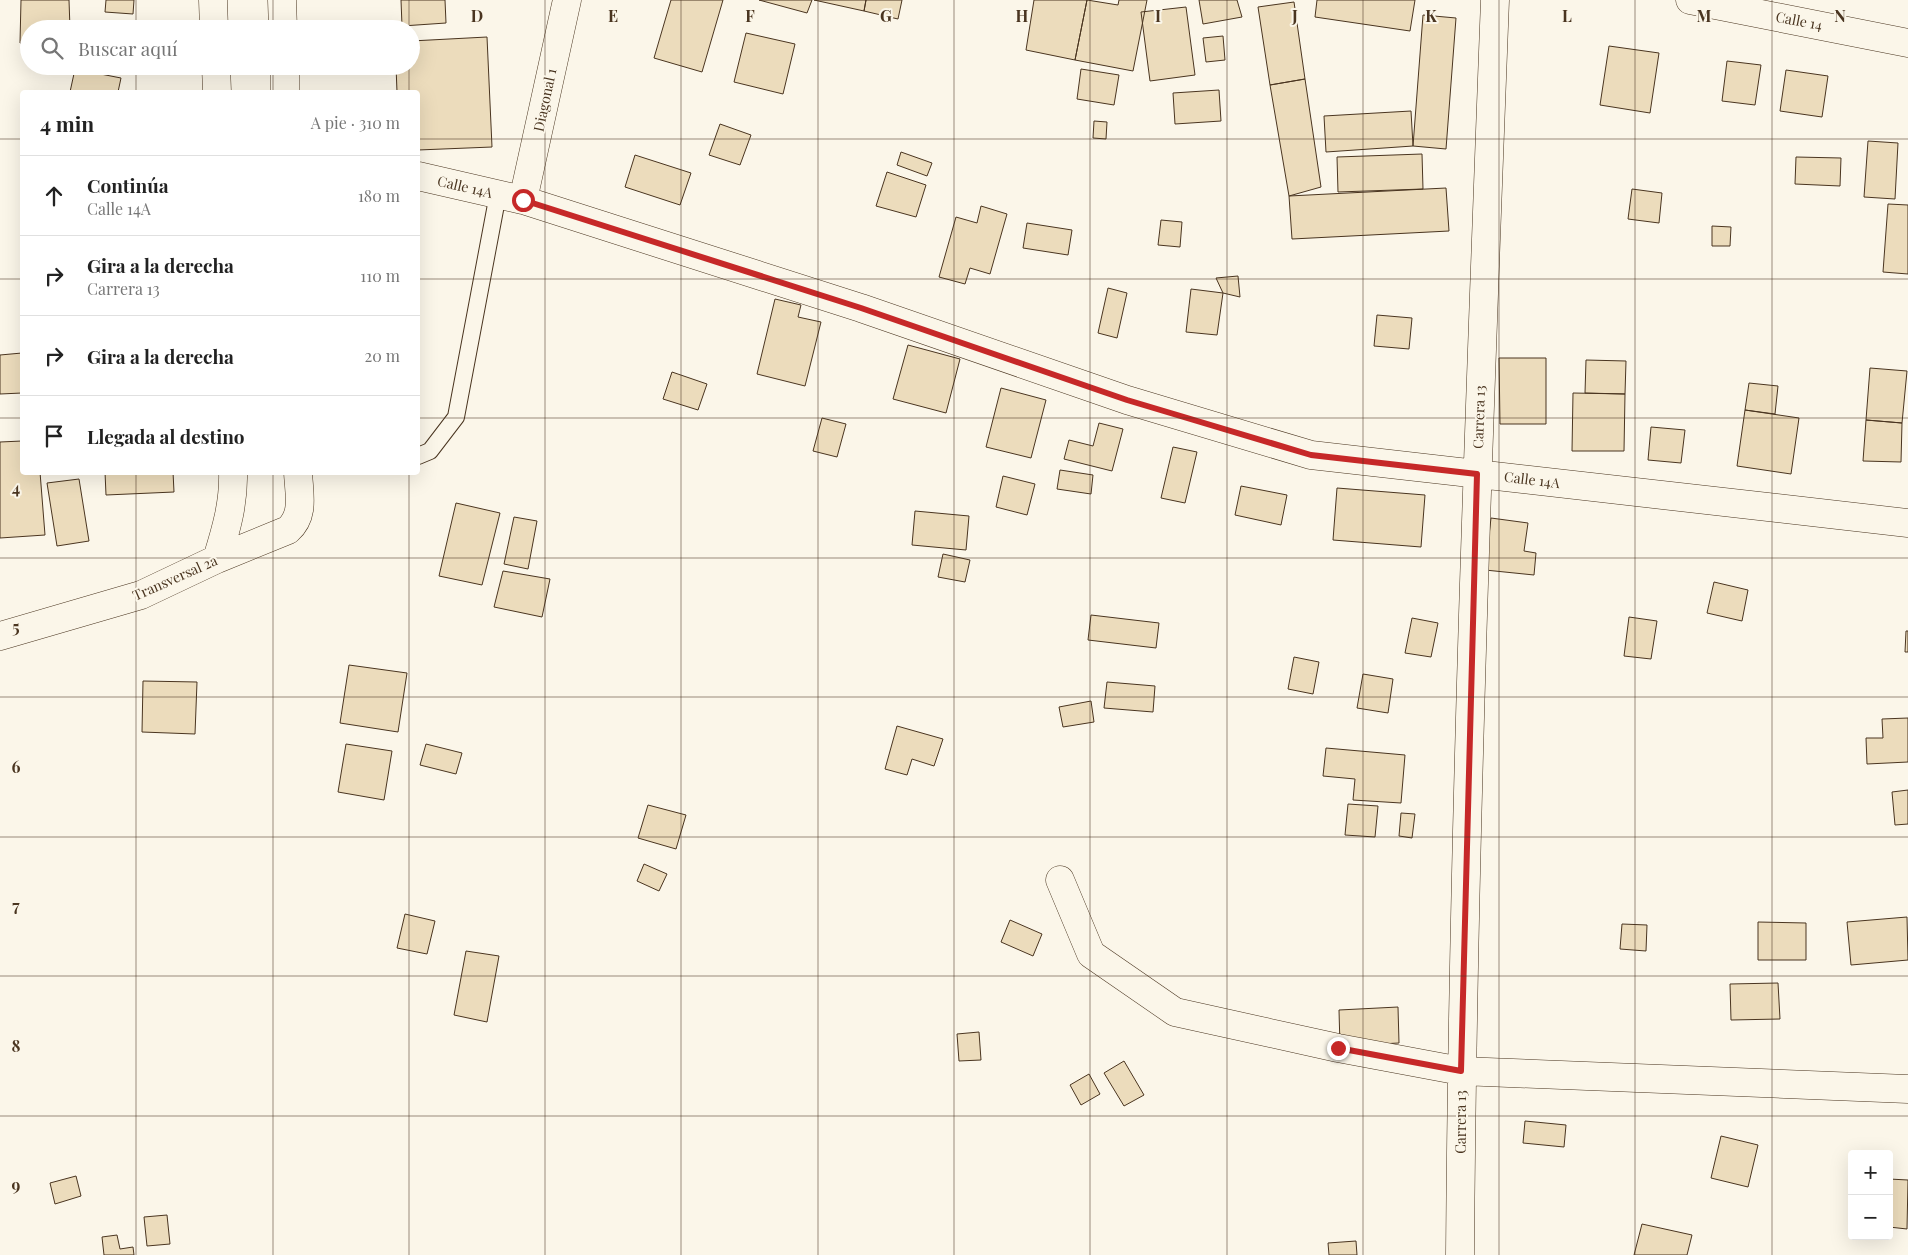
<!DOCTYPE html>
<html lang="es">
<head>
<meta charset="utf-8">
<style>
  :root { --surface:#fff; --page:#f2f2f2; --text:#222; --muted:#767676; --line:#e0e0e0 }
  body { margin:0; font-family:"Playfair Display",serif; background:var(--page); color:var(--text) }
  .controls { position:absolute; right:15px; bottom:15px; display:grid; overflow:hidden; border-radius:5px; box-shadow:0 5px 20px #0002 }
  .controls button { width:45px; height:45px; display:grid; place-items:center; padding:0; border:0; border-bottom:1px solid var(--line); background:var(--surface); color:var(--text); font:25px sans-serif }
  .stop { position:absolute; width:15px; height:15px; margin:-11px; border:4px solid #c62828; border-radius:50%; background:#fff }
  .stop.end { background:#c62828; border-color:#fff; box-shadow:0 1px 5px #0008 }
  .list { margin:0; padding:0; list-style:none }
  h2 { display:flex; justify-content:space-between; align-items:center; height:65px; margin:0; padding:0 20px; font-size:21px }
  h2 small { font-size:16px; font-weight:400; color:var(--muted) }
  .list li { display:grid; grid-template-columns:32px 1fr auto; gap:15px; align-items:center; box-sizing:border-box; height:80px; padding:0 20px; border-top:1px solid var(--line) }
  .list b { display:block; font-size:19px; white-space:nowrap }
  .list p { margin:0; font-size:16px; white-space:nowrap; color:var(--muted) }
  .list em { font-size:16px; font-style:normal; color:var(--muted) }
  .icon { flex:none; width:28px; height:28px; fill:none; stroke:currentColor; stroke-width:2; stroke-linecap:round; stroke-linejoin:round }
  .map { position:relative; flex:none; width:1908px; height:1255px; overflow:hidden }
  .search { position:absolute; background:var(--surface); box-shadow:0 5px 20px #0002; left:20px; top:20px; width:400px; height:55px; display:flex; align-items:center; gap:12px; box-sizing:border-box; padding:0 18px; border-radius:28px; color:var(--muted); font-size:19px }
  .panel { position:absolute; background:var(--surface); box-shadow:0 5px 20px #0002; left:20px; top:90px; width:400px; height:385px; border-radius:5px }
  .map>svg:first-child { display:block }
  .building { fill:#ecdcbc; stroke:#4a3520 }
  .lines { fill:none; stroke-linecap:round; stroke-linejoin:round }
  .service-casing { stroke:#4a3520; stroke-width:18 }
  .minor-casing { stroke:#4a3520; stroke-width:29 }
  .tertiary-casing { stroke:#4a3520; stroke-width:29 }
  .service { stroke:#fbf6e9; stroke-width:16 }
  .minor { stroke:#fbf6e9; stroke-width:28 }
  .tertiary { stroke:#fbf6e9; stroke-width:28 }
  .route { stroke:#c62828; stroke-width:6 }
  .grid { fill:none; stroke:#4a3520; stroke-width:1; stroke-opacity:0.55 }
  .labels { text-anchor:middle; stroke-width:4; stroke-linejoin:round; paint-order:stroke }
  .street-label { font-size:14px; fill:#4a3520; stroke:#fbf6e9 }
  .grid-label { font-size:16px; text-anchor:middle; font-weight:bold; fill:#4a3520; stroke:#fbf6e9; stroke-width:4; stroke-linejoin:round; paint-order:stroke }
</style>
</head>
<body>
<div class="map">
<svg width="1908" height="1255" viewBox="0 0 1908 1255">
  <rect width="100%" height="100%" fill="#fbf6e9"/>
  <!-- building -->
  <path class="building" d="M21,0H69L70,29H29V44L20,43Z
    M106,0H134L133,14L105,12Z
    M401,0H445L446,23L402,26Z
    M671,0H723L702,72L654,58Z
    M759,0H812L807,13Z
    M814,0H866L864,11Z
    M866,0H902L898,19L864,11Z
    M1034,0H1087L1075,60L1026,50Z
    M1087,0L1118,5L1119,0H1147L1133,71L1075,60Z
    M1199,0H1237L1242,17L1203,24Z
    M1317,0H1415L1410,31L1315,17Z
    M1294,2L1305,79L1270,85L1258,7Z
    M1186,7L1195,75L1150,81L1141,12Z
    M1423,15L1456,18L1446,149L1413,146Z
    M746,33L795,44L783,94L734,82Z
    M1223,36L1225,60L1206,62L1203,38Z
    M487,37L492,147L418,150V92H397L396,66H411V41Z
    M1609,46L1659,53L1650,113L1600,105Z
    M1727,61L1761,65L1755,105L1722,101Z
    M75,69L121,78L118,92H70Z
    M1081,69L1119,75L1114,105L1077,99Z
    M1786,70L1828,76L1822,117L1780,111Z
    M1305,79L1321,187L1289,196L1270,85Z
    M1219,90L1221,121L1175,124L1173,93Z
    M1411,111L1413,146L1326,152L1324,116Z
    M1094,121L1107,122L1106,139L1093,138Z
    M720,124L751,135L740,165L709,155Z
    M1868,141L1898,143L1895,199L1864,197Z
    M901,152L932,163L927,176L897,165Z
    M1422,154L1423,189L1338,192L1337,157Z
    M635,155L691,173L680,205L625,187Z
    M1796,157L1841,158L1840,186L1795,184Z
    M887,172L926,185L916,217L876,206Z
    M1446,188L1449,231L1292,239L1289,196Z
    M1632,189L1662,193L1659,223L1628,219Z
    M1888,204L1908,205V274L1883,272Z
    M981,206L1007,214L990,274L970,268L965,284L939,277L956,217L977,223Z
    M1161,220L1182,222L1180,247L1158,245Z
    M1027,223L1072,230L1068,255L1023,248Z
    M1712,226L1731,227L1730,246H1712Z
    M1238,276L1240,297L1223,293L1216,278Z
    M1108,288L1127,293L1117,338L1098,333Z
    M1191,289L1223,293L1217,335L1186,332Z
    M775,299L801,305L798,317L821,322L805,386L757,374Z
    M1377,315L1412,318L1409,349L1374,346Z
    M908,345L960,359L946,413L893,399Z
    M22,353V393L0,394V355Z
    M1499,358H1546V424H1500Z
    M1586,360L1626,361L1625,394L1585,393Z
    M1870,368L1907,371L1902,423L1866,420Z
    M672,372L707,384L698,410L663,399Z
    M1749,383L1778,386L1775,414L1745,410Z
    M1001,388L1046,400L1031,458L986,447Z
    M1573,393L1625,394L1624,451H1572Z
    M1745,410L1799,418L1791,474L1737,466Z
    M822,418L846,424L837,457L813,451Z
    M1866,420L1902,423L1901,462L1863,461Z
    M1099,423L1123,429L1112,471L1064,459L1069,440L1093,446Z
    M1651,427L1685,430L1681,463L1648,460Z
    M22,441V472H40L45,535L0,538V442Z
    M1173,447L1197,452L1185,503L1161,498Z
    M1060,470L1093,475L1091,494L1057,489Z
    M105,472H173L174,492L106,495Z
    M1003,476L1035,484L1027,515L996,507Z
    M79,479L89,541L57,546L47,483Z
    M1241,486L1287,495L1281,525L1235,515Z
    M1337,488L1425,495L1421,547L1333,540Z
    M456,503L500,513L482,585L439,576Z
    M915,511L969,516L966,550L912,545Z
    M514,517L537,521L528,569L504,564Z
    M1491,518L1528,523L1524,551L1536,553L1534,575L1485,570Z
    M943,554L970,560L965,582L938,577Z
    M503,571L550,579L542,617L494,607Z
    M1714,582L1748,590L1742,621L1707,613Z
    M1091,615L1159,623L1156,648L1088,640Z
    M1629,617L1657,621L1651,659L1624,656Z
    M1412,618L1438,623L1431,657L1405,653Z
    M1906,631H1908V652H1905Z
    M1294,657L1319,662L1313,694L1288,689Z
    M349,665L407,673L398,732L340,723Z
    M1363,674L1393,679L1388,713L1357,708Z
    M143,681L197,682L195,734L142,732Z
    M1107,682L1155,686L1153,712L1104,708Z
    M1091,701L1094,722L1063,727L1059,707Z
    M1908,718V762L1867,764L1866,738H1883L1882,719Z
    M897,726L943,739L934,766L912,759L907,775L885,769Z
    M346,744L392,751L384,800L338,792Z
    M426,744L462,753L456,774L420,765Z
    M1326,748L1405,755L1401,803L1353,800L1355,779L1323,776Z
    M1908,790V824L1895,825L1892,792Z
    M1348,804L1378,806L1375,837L1345,835Z
    M648,805L686,815L676,849L638,838Z
    M1401,813L1415,814L1412,838L1399,836Z
    M644,864L667,874L659,891L637,881Z
    M405,914L435,921L427,954L397,948Z
    M1907,917L1908,960L1851,965L1847,922Z
    M1010,920L1042,934L1033,956L1001,942Z
    M1758,922L1806,923V960H1758Z
    M1622,924L1647,925L1646,951L1620,949Z
    M466,951L499,956L487,1022L454,1015Z
    M1778,983L1780,1019L1731,1020L1730,984Z
    M1398,1007L1399,1043L1340,1046L1339,1010Z
    M979,1032L981,1060L959,1061L957,1034Z
    M1124,1061L1144,1095L1124,1106L1104,1073Z
    M1089,1074L1100,1094L1081,1105L1070,1085Z
    M1525,1121L1566,1125L1564,1147L1523,1143Z
    M1721,1136L1758,1145L1748,1187L1711,1178Z
    M76,1176L81,1196L55,1204L50,1183Z
    M1889,1179L1908,1180L1907,1229L1889,1227Z
    M167,1215L170,1244L147,1246L144,1217Z
    M1642,1224L1692,1235L1687,1255H1634Z
    M117,1235L120,1249L133,1247L134,1255H104L102,1237Z
    M1356,1241L1357,1255H1329L1328,1243Z"/>
  <g class="lines">
    <!-- service casing -->
    <g class="service-casing">
      <path id="service" d="M418,456L430,451L456,417L498,194"/>
    </g>
    <!-- minor casing -->
    <g class="minor-casing">
      <path id="minor" d="M213,0L214,29
        M282,0L283,29
        M216,66L217,92
        M285,66V92
        M418,176L523,200L861,308L1127,400L1311,455L1908,523
        M523,200L567,0
        M217,559C226,530 234,503 233,472
        M0,636L141,595L217,559L288,530C305,515 299,494 298,472
        M1060,880L1091,954L1175,1012L1338,1048L1461,1071L1908,1089
        M1460,1255C1463,837 1479,418 1495,0"/>
    </g>
    <!-- tertiary casing -->
    <g class="tertiary-casing">
      <path id="tertiary" d="M1690,0L1908,43"/>
    </g>
    <!-- service -->
    <use href="#service" class="service"/>
    <!-- minor -->
    <use href="#minor" class="minor"/>
    <!-- tertiary -->
    <use href="#tertiary" class="tertiary"/>
  </g>
  <g class="lines">
    <!-- route -->
    <path class="route" d="M523,200L861,308L1127,400L1311,455L1477,474L1461,1071L1338,1048"/>
  </g>
  <!-- grid -->
  <path class="grid" d="M136,0V29M273,0V29M409,0V29M545,0V1255M681,0V1255M818,0V1255M954,0V1255M1090,0V1255M1227,0V1255M1363,0V1255M1499,0V1255M1635,0V1255M1772,0V1255M136,66V92M273,66V92M409,66V92M0,139H22M418,139H1908M0,279H22M418,279H1908M0,418H22M418,418H1908M136,472V1255M273,472V1255M409,472V1255M0,558H1908M0,697H1908M0,837H1908M0,976H1908M0,1116H1908"/>
  <g class="labels">
    <!-- street labels -->
    <g class="street-label">
      <text transform="translate(1799 21) rotate(11)" y="5">Calle 14</text>
      <text transform="translate(545 100) rotate(-78)" y="5">Diagonal 1</text>
      <text transform="translate(465 187) rotate(13)" y="5">Calle 14A</text>
      <text transform="translate(1479 417) rotate(-88)" y="5">Carrera 13</text>
      <text transform="translate(1532 480) rotate(7)" y="5">Calle 14A</text>
      <text transform="translate(175 578) rotate(-24)" y="5">Transversal 2a</text>
      <text transform="translate(1461 1122) rotate(-90)" y="5">Carrera 13</text>
    </g>
  </g>
  <g class="grid-label">
    <text x="477" y="22">D</text>
    <text x="613" y="22">E</text>
    <text x="750" y="22">F</text>
    <text x="886" y="22">G</text>
    <text x="1022" y="22">H</text>
    <text x="1158" y="22">I</text>
    <text x="1295" y="22">J</text>
    <text x="1431" y="22">K</text>
    <text x="1567" y="22">L</text>
    <text x="1704" y="22">M</text>
    <text x="1840" y="22">N</text>
    <text x="16" y="494">4</text>
    <text x="16" y="633">5</text>
    <text x="16" y="773">6</text>
    <text x="16" y="912">7</text>
    <text x="16" y="1052">8</text>
    <text x="16" y="1191">9</text>
  </g>
</svg>
<div class="controls">
<button>+</button>
<button>−</button>
</div>
<div class="stop" style="left:523px;top:200px"></div>
<div class="stop end" style="left:1338px;top:1048px"></div>
<div class="search"><svg class="icon" aria-label="search" viewBox="0 0 24 24"><circle cx="10" cy="10" r="6"/><path d="M15 15l6 6"/></svg>Buscar aquí</div>
<section class="panel">
<h2>4 min<small>A pie · 310 m</small></h2>
<ul class="list">
<li><svg class="icon" aria-label="ahead" viewBox="0 0 24 24"><path d="M12 20V5M6 11l6-6 6 6"/></svg><div><b>Continúa</b><p>Calle 14A</p></div><em>180 m</em></li>
<li><svg class="icon" aria-label="right" viewBox="0 0 24 24"><path d="M7 20v-9h11M14 6l5 5-5 5"/></svg><div><b>Gira a la derecha</b><p>Carrera 13</p></div><em>110 m</em></li>
<li><svg class="icon" aria-label="right" viewBox="0 0 24 24"><path d="M7 20v-9h11M14 6l5 5-5 5"/></svg><div><b>Gira a la derecha</b></div><em>20 m</em></li>
<li><svg class="icon" aria-label="arrive" viewBox="0 0 24 24"><path d="M6 21V4h12l-3 4 3 4H6"/></svg><div><b>Llegada al destino</b></div></li>
</ul>
</section>
</div>
</body>
</html>
